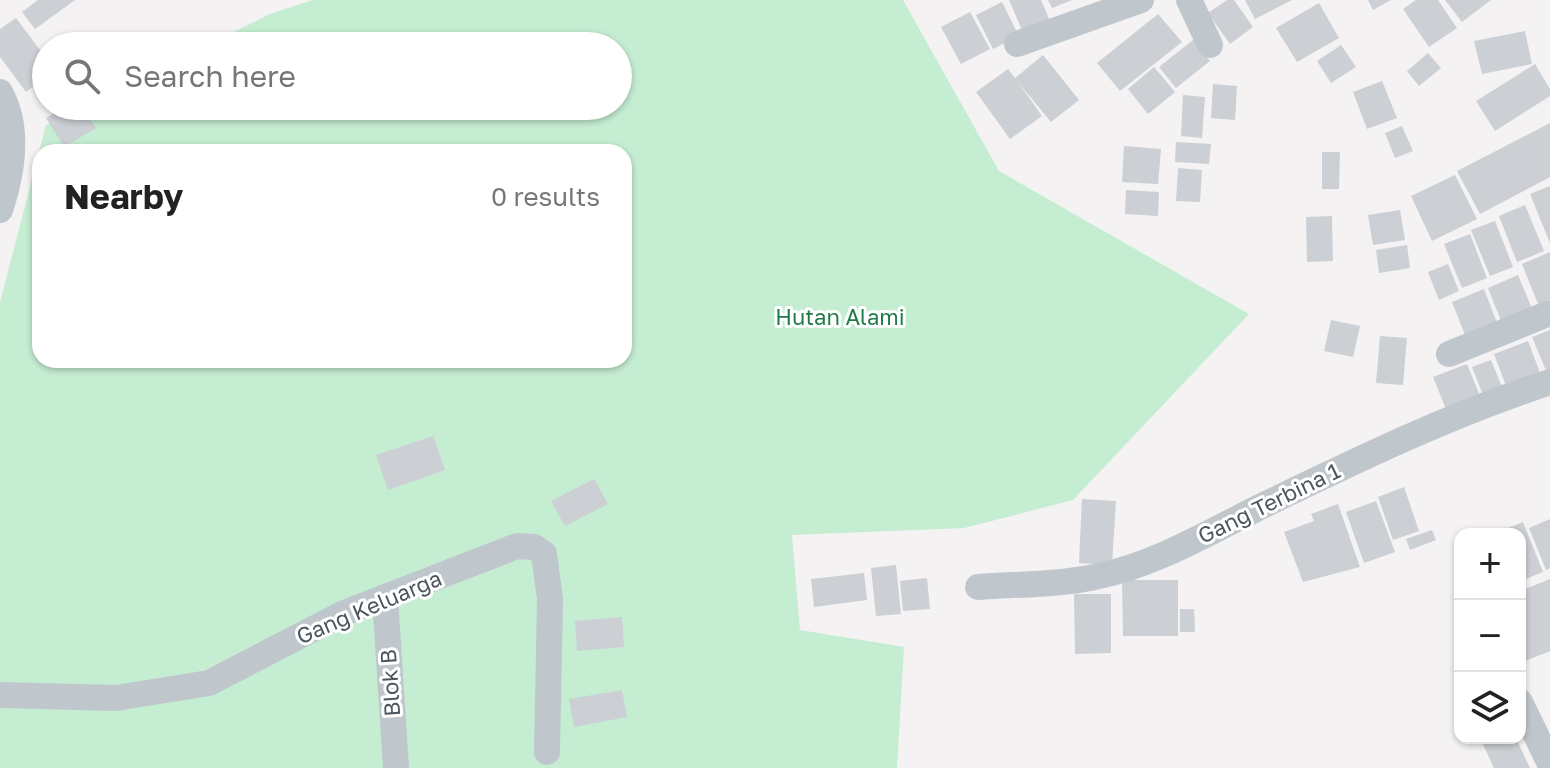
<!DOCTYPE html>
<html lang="en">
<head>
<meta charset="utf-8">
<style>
  :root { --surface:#fff; --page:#f6f6f6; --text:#222; --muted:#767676; --line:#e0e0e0 }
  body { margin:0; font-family:"Golos Text",sans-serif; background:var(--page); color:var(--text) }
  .controls { position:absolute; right:24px; bottom:24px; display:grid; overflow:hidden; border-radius:16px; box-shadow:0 2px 6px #0004 }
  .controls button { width:72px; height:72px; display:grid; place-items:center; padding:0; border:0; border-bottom:2px solid var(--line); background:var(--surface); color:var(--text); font:40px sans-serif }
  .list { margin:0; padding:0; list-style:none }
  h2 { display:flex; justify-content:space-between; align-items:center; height:104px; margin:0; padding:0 32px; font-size:34px }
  h2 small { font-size:26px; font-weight:400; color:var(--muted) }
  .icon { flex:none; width:44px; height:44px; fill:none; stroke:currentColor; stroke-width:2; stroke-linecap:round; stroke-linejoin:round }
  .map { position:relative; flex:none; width:1550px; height:768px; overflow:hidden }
  .search { position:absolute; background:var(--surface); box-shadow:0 2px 6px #0004; left:32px; top:32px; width:600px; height:88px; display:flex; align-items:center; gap:20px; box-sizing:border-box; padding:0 28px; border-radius:44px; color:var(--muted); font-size:30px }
  .panel { position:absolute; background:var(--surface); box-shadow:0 2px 6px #0004; left:32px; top:144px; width:600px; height:224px; border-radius:24px }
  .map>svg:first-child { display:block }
  .green { fill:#c5edd2; fill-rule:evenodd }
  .building { fill:#cccfd4 }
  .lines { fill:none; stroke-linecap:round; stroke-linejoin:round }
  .street { stroke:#bfc7cd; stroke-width:26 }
  .labels { text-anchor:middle; stroke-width:6; stroke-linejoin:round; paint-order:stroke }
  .park-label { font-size:22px; fill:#207b48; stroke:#fff }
  .street-label { font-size:22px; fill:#4b565e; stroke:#fff }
</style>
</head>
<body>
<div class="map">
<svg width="1550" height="768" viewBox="0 0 1550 768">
  <rect width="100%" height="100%" fill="#f4f2f2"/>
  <!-- green -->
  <path class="green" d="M313,0H903L999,171L1249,314L1073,500L964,528L792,535L800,630L904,647L897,768H0V302L46,125L84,106H618V46H205L270,14ZM40,152H624V360H40Z"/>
  <!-- building -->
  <path class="building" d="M38,0H75L35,29L22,12Z
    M1009,0H1041L1051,23L1024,35Z
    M1048,0H1072L1052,8Z
    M1227,0H1234L1253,27L1230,44L1208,13Z
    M1245,0H1292L1255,19Z
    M1368,0H1391L1373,10Z
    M1416,0H1438L1457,28L1429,47L1403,9Z
    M1445,0H1491L1462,22Z
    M1002,2L1019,36L993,49L976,15Z
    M1319,3L1339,38L1297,62L1276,28Z
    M970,12L990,49L961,64L941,27Z
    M1158,14L1182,42L1120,91L1097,63Z
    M16,18L46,58V77L26,92L0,57V29Z
    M1525,31L1532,64L1482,74L1474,41Z
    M1193,40L1210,61L1176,88L1159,67Z
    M1341,45L1356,67L1331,83L1317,61Z
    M1428,53L1441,68L1419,86L1407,71Z
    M1043,55L1079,100L1051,122L1018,82L1042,116L1010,139L976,92L1008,69L1015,78Z
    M1535,64L1550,89V96L1495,131L1476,101Z
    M1154,67L1175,92L1148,114L1128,89Z
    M1382,81L1397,118L1367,129L1353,92Z
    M1213,84L1237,86L1235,120L1211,118Z
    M1183,95L1205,97L1202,138L1181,136Z
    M66,106H82L96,128L64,147L46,118Z
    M1550,123V177L1480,214L1457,171Z
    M1402,126L1413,151L1395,158L1385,133Z
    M1176,142L1211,144L1209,164L1175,162Z
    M1124,146L1161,149L1158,184L1122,182Z
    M1322,152H1340L1339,189H1322Z
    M1178,168L1202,170L1200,202L1176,201Z
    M1455,175L1477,219L1432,241L1411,196Z
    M1550,186V243L1530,194Z
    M1126,190L1159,192L1158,216L1125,214Z
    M1525,205L1544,251L1517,262L1499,216Z
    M1400,210L1405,240L1373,245L1368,215Z
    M1332,216L1333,261L1307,262L1306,217Z
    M1495,221L1513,267L1490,276L1471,230Z
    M1470,234L1487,278L1462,288L1444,244Z
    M1407,245L1410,268L1379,273L1376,250Z
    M1550,252V299L1538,304L1522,264Z
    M1448,264L1459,291L1439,300L1428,272Z
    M1518,275L1532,309L1501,321L1488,288Z
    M1484,289L1497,323L1465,335L1452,302Z
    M1331,320L1360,326L1353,357L1324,351Z
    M1550,330V372L1547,373L1532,337Z
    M1380,336L1407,338L1403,385L1376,383Z
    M1528,341L1542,378L1508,391L1494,354Z
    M1491,360L1504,392L1485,400L1472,367Z
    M1467,364L1482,401L1448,414L1433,377Z
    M433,436L445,470L388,490L376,455Z
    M594,479L608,504L565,526L551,501Z
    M1404,487L1419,531L1393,540L1378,497Z
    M1082,499L1116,501L1112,565L1079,563Z
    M1376,501L1395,552L1364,563L1346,512Z
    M1338,504L1360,567L1303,582L1284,532L1314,521L1311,514Z
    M1550,519V568L1546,570L1529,528Z
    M1523,522L1543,572L1520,581V534H1493Z
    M1432,530L1436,540L1410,550L1406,539Z
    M896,565L901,614L876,616L871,568Z
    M864,573L867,600L814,607L811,579Z
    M927,578L930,609L903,611L900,581Z
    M1550,579V651L1520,663V591Z
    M1122,580H1178V636H1123Z
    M1074,594H1111V653L1075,654Z
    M1180,609H1194L1195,632H1180Z
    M622,617L624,647L577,651L575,621Z
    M622,690L627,717L574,727L569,699Z
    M1516,738L1530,768H1494L1481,740Z"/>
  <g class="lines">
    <!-- street -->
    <path class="street" d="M1189,0L1210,45
      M1017,44L1141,0
      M0,92C20,128 12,174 0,210
      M1449,354L1550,313
      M978,587C1018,584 1060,585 1099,576C1157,564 1213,530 1266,504C1359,459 1452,414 1550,382
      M385,597L396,768
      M0,695L116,698L209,683L344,613L517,546L534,547L544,554L550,599L547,752
      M1520,702L1550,764"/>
  </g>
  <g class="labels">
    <!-- park labels -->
    <g class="park-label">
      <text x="840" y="325">Hutan Alami</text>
    </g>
    <!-- street labels -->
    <g class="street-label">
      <text transform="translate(1269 503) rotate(-26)" y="8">Gang Terbina 1</text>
      <text transform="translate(369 607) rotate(-23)" y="8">Gang Keluarga</text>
      <text transform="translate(390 683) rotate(-94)" y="8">Blok B</text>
    </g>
  </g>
</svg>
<div class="controls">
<button>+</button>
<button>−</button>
<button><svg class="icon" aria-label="layers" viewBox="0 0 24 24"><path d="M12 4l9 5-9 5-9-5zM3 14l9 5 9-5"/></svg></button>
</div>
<div class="search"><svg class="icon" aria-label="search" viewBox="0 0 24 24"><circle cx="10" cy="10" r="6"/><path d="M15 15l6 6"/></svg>Search here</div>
<section class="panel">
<h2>Nearby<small>0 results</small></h2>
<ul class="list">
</ul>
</section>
</div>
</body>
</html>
